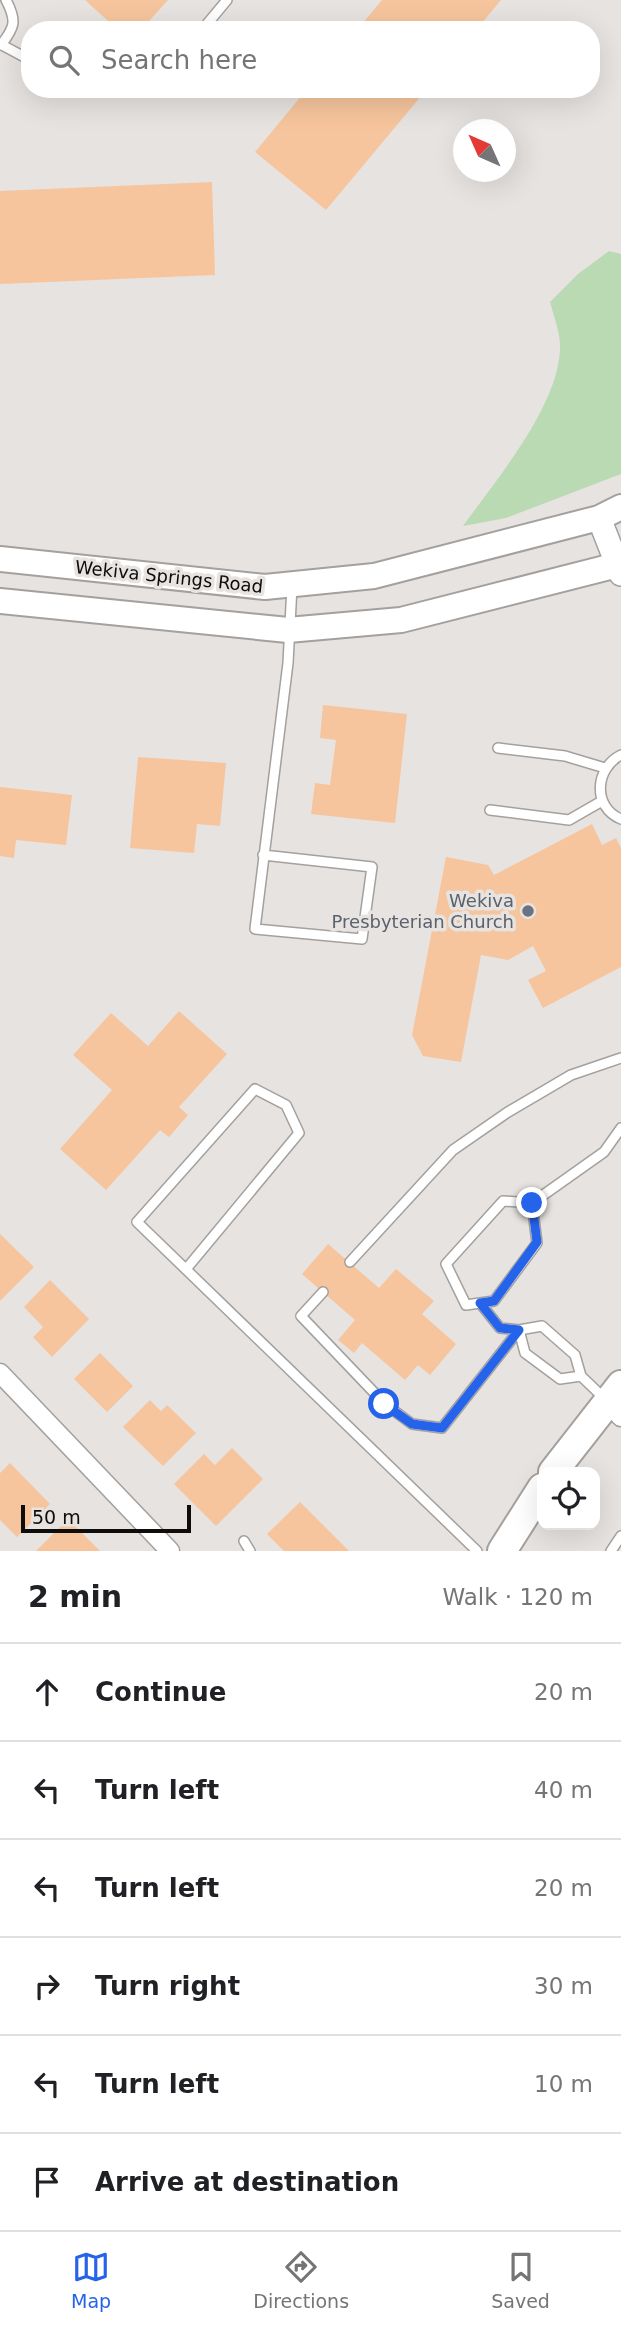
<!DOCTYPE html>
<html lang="en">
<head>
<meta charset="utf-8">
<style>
  :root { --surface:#fff; --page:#f6f6f6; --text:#202124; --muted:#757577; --line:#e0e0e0; --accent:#2563eb }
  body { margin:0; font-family:"DejaVu Sans",sans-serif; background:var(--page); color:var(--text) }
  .controls { position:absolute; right:21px; bottom:21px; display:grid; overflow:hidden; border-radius:14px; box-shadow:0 7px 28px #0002 }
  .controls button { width:63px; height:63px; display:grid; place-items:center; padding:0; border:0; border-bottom:2px solid var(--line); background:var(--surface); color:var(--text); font:35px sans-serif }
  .compass { position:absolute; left:453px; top:119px; width:63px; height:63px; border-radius:50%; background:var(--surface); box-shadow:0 7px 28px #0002; rotate:315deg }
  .scale { position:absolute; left:21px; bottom:18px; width:170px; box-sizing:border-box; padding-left:7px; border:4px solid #0f0d0c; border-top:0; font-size:19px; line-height:24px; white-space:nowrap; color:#0f0d0c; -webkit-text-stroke:5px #e7e3e0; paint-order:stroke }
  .stop { position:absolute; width:21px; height:21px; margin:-16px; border:5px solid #2563eb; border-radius:50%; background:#fff }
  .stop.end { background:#2563eb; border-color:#fff; box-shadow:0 2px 7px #0008 }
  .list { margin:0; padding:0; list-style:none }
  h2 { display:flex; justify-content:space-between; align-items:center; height:91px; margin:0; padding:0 28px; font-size:30px }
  h2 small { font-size:23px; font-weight:400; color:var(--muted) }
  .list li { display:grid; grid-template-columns:46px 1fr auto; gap:21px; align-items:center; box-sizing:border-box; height:98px; padding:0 28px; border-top:2px solid var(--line) }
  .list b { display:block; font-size:26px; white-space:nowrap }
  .list em { font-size:23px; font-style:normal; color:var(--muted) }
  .icon { flex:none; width:38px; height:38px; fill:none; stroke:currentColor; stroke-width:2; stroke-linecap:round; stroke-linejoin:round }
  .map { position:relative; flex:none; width:621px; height:1551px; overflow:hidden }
  .search { position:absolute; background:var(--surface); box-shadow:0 7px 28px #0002; left:21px; right:21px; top:21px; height:77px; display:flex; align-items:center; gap:18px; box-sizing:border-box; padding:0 24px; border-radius:28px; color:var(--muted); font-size:26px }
  .sheet { height:679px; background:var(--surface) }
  nav { display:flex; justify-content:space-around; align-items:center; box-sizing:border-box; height:98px; border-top:2px solid var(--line); background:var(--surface); font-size:19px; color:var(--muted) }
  nav a { display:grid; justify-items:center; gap:4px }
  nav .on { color:var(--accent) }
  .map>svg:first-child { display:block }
  .green { fill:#b9dab3 }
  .building { fill:#f6c59d }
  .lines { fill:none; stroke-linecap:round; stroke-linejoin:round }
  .service-casing { stroke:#a4a09d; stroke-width:12 }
  .minor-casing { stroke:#a4a09d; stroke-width:21 }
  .tertiary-casing { stroke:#a4a09d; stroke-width:26 }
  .secondary-casing { stroke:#a4a09d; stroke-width:28 }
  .primary-casing { stroke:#a4a09d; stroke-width:32 }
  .service { stroke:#fff; stroke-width:9 }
  .minor { stroke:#fff; stroke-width:18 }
  .tertiary { stroke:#fff; stroke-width:23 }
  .secondary { stroke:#fff; stroke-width:24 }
  .primary { stroke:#fff; stroke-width:28 }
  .route { stroke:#2563eb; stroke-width:9 }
  .worship-dot { fill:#6b7280; stroke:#e7e3e0; stroke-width:2.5 }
  .labels { text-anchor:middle; stroke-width:7; stroke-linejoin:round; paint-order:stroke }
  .street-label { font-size:18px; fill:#0f0d0c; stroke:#e7e3e0 }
  .worship-label { font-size:18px; fill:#5b616d; stroke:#e7e3e0; text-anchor:end }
</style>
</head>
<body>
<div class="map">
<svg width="621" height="1551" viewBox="0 0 621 1551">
  <rect width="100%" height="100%" fill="#e7e3e0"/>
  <!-- green -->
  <path class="green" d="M609,251L621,254V474L506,518L463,526C496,480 558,407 560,349C561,335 554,317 550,302L578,274Z"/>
  <!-- building -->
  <path class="building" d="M85,0H168L141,30H118Z
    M382,0H501L476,30H357Z
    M307,89H427L326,210L255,152Z
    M212,182L215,275L0,284V191Z
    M323,705L407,714L395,823L311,814L315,783L330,785L336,740L320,738Z
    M138,757L226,763L220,826L197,824L194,853L130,848Z
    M0,787L72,795L66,845L16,840L14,858L0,856Z
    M592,824L602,845L616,838L621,848V967L543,1008L528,980L546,971L533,946L508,960L481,955L461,1062L423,1056L412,1035L446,857L488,865L494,875Z
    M179,1011L227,1054L179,1107L188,1115L169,1137L160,1130L106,1190L60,1149L112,1090L73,1055L111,1013L148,1046Z
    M0,1234L34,1267L0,1301Z
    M328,1244L379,1288L396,1269L434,1301L422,1314L456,1344L430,1375L418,1365L405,1380L362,1343L354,1353L338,1340L355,1320L302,1274Z
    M50,1280L89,1319L52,1357L33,1337L43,1327L24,1307Z
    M100,1353L133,1386L107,1412L74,1379Z
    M150,1400L161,1411L167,1405L196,1433L163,1466L123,1427Z
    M232,1448L263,1479L216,1526L174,1484L204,1454L215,1465Z
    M10,1463L50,1504L17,1537L0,1520V1473Z
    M300,1502L349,1551H284L267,1534Z
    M68,1519L100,1551H36Z"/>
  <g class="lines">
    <!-- service casing -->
    <g class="service-casing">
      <path id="service" d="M202,30L227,0
        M0,44L30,60
        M1,45C15,27 17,21 6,0
        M498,748L565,756L605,768
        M621,755C595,768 592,807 621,819
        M490,810L569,820L602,801
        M263,855L372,867L362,939L255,929L288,663L292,586
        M532,1203L537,1243L494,1301L466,1305L446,1264L503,1201L532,1203L604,1152L621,1128
        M350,1262L453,1150L508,1112L571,1075L621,1058
        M187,1268L299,1133L286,1105L255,1089L137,1222L477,1551
        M323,1292L301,1316L385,1404L412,1424L442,1428L519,1330
        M480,1303L500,1328L519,1330
        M581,1376L560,1379L525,1353L519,1330L542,1326L575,1355L581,1376L606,1400
        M244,1541L250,1551
        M611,1551L621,1536"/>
    </g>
    <!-- minor casing -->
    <g class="minor-casing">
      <path id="minor" d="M0,1373L170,1551
        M607,1401L621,1417"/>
    </g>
    <!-- tertiary casing -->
    <g class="tertiary-casing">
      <path id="tertiary" d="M599,518L621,574"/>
    </g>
    <!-- secondary casing -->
    <g class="secondary-casing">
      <path id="secondary" d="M0,559L265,587L374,576L599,518L621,507
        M0,601L288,630L401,620L621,564"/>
    </g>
    <!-- primary casing -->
    <g class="primary-casing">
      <path id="primary" d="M553,1472L621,1385
        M502,1551L542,1488"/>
    </g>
    <!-- service -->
    <use href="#service" class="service"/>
    <!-- minor -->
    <use href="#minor" class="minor"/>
    <!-- tertiary -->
    <use href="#tertiary" class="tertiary"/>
    <!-- secondary -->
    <use href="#secondary" class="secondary"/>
    <!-- primary -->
    <use href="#primary" class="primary"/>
  </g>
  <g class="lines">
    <!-- route -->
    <path class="route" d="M384,1404L412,1424L442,1428L519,1330L500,1328L480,1303L494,1301L537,1242L532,1203"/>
  </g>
  <!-- markers -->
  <circle class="worship-dot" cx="528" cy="911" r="7"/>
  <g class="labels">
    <!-- street labels -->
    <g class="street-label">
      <text transform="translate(169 577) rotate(6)" y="6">Wekiva Springs Road</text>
    </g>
    <!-- worship labels -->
    <g class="worship-label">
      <text x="514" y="907">Wekiva<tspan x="514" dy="21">Presbyterian Church</tspan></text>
    </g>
  </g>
</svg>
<div class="controls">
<button><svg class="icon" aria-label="locate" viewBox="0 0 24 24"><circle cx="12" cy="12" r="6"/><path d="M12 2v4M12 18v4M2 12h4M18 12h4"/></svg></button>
</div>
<svg class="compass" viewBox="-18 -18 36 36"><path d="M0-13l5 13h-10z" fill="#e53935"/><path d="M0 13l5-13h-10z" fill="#757577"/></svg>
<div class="scale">50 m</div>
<div class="stop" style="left:384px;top:1404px"></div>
<div class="stop end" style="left:532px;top:1203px"></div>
<div class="search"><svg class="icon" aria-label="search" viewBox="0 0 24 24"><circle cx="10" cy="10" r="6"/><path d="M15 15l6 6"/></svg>Search here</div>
</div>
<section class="sheet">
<h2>2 min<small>Walk · 120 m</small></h2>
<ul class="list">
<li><svg class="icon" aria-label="ahead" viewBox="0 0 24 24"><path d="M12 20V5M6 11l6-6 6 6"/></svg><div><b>Continue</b></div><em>20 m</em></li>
<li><svg class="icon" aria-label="left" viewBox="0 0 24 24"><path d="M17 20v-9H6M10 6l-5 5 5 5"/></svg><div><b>Turn left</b></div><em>40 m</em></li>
<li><svg class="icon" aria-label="left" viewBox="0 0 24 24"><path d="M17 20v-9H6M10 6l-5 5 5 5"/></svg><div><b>Turn left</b></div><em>20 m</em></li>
<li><svg class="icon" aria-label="right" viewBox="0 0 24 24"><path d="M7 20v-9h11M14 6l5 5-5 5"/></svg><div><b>Turn right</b></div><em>30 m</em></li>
<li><svg class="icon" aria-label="left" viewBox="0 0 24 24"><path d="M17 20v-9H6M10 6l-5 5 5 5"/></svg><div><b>Turn left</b></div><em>10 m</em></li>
<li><svg class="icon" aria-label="arrive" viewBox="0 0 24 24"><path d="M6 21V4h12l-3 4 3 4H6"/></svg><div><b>Arrive at destination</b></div></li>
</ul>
</section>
<nav>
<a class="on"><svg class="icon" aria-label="map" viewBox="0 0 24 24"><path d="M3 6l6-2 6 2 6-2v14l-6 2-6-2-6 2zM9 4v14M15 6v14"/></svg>Map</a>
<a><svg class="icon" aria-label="directions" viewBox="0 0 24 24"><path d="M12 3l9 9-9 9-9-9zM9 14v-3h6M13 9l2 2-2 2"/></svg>Directions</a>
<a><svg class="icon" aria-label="saved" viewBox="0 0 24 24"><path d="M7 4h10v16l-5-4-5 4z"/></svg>Saved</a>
</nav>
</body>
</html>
